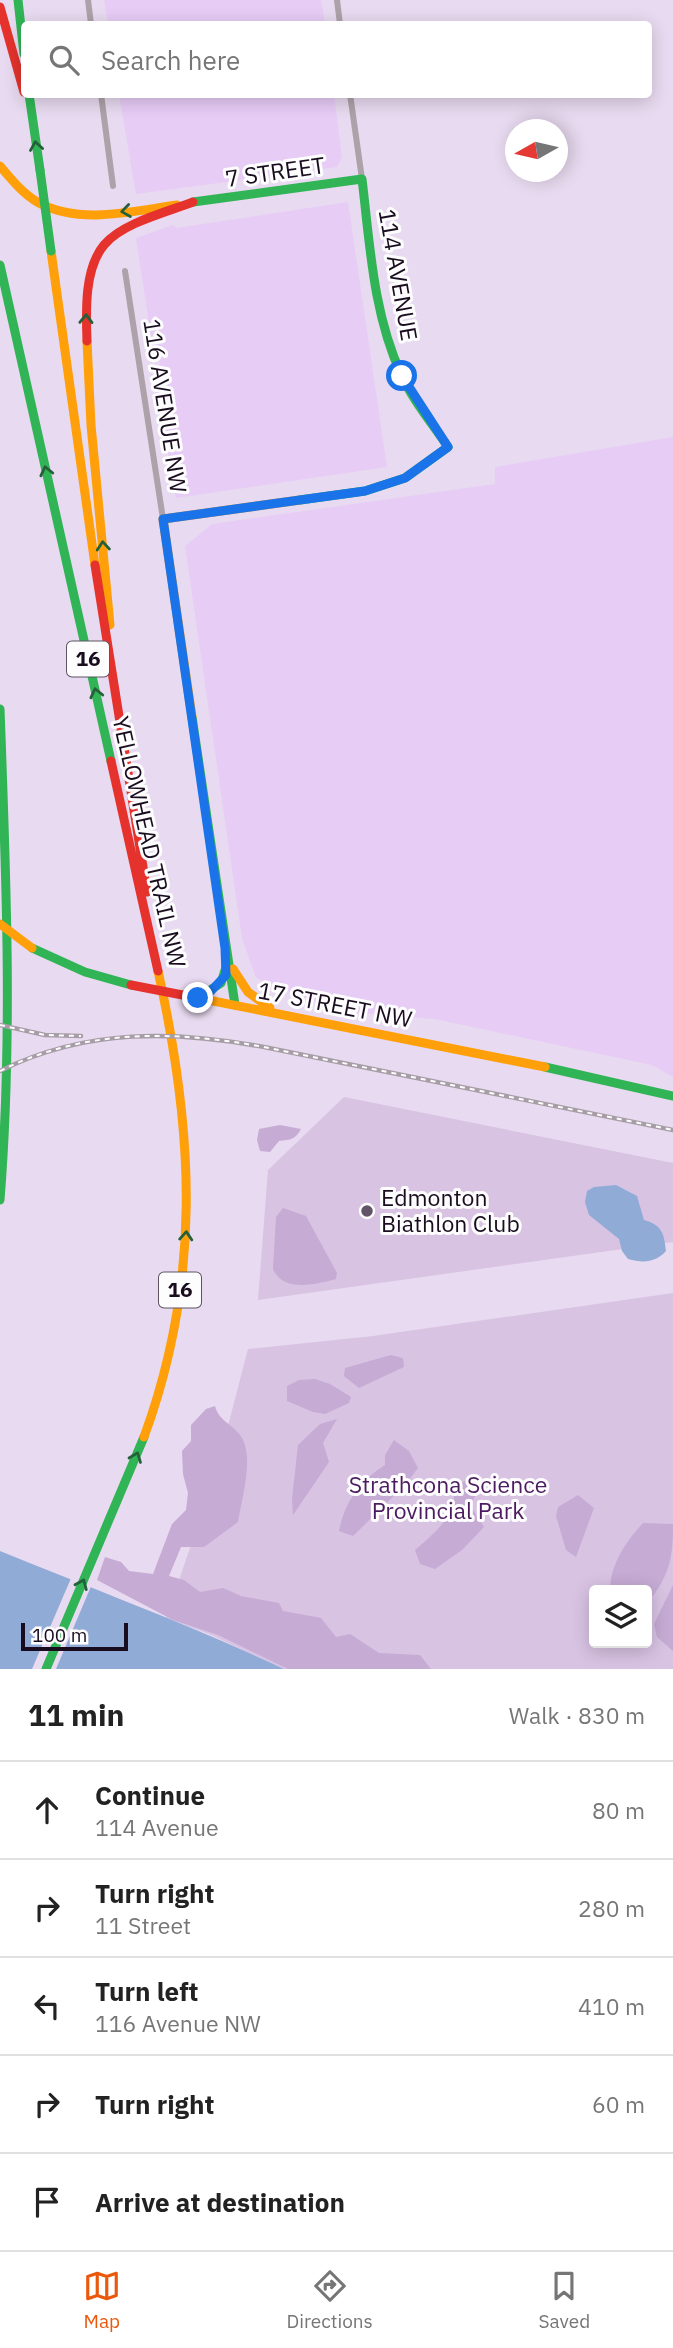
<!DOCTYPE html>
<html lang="en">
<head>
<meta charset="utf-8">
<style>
  :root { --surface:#fff; --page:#f2f2f2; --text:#222; --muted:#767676; --line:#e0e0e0; --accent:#ea580c }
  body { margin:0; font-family:"IBM Plex Sans",sans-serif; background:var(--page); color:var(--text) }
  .controls { position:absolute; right:21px; bottom:21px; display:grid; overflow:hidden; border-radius:7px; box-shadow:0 4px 18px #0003 }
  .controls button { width:63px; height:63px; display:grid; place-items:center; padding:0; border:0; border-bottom:2px solid var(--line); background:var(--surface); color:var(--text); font:35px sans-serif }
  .compass { position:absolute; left:505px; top:119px; width:63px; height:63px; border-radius:50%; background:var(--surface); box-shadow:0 4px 18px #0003; rotate:262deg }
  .scale { position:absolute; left:21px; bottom:18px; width:107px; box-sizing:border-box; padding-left:7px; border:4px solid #190c1f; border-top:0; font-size:19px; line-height:24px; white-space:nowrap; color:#190c1f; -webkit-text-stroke:5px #fdfdfd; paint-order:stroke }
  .stop { position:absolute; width:21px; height:21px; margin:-16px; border:5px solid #1a73e8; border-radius:50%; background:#fff }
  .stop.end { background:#1a73e8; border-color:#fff; box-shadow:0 2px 7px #0008 }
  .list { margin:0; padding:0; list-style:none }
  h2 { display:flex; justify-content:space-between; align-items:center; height:91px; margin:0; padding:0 28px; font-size:30px }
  h2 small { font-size:23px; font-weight:400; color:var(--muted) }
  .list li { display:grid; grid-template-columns:46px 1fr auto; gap:21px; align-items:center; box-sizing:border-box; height:98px; padding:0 28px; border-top:2px solid var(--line) }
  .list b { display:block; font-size:26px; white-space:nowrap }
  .list p { margin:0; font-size:23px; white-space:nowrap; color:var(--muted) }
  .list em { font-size:23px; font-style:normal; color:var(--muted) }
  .icon { flex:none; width:38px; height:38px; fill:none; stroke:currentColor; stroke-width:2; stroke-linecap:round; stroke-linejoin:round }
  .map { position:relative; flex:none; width:673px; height:1669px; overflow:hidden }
  .search { position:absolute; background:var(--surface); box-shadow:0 4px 18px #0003; left:21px; right:21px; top:21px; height:77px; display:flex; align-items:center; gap:18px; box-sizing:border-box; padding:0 24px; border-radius:7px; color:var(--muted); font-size:26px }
  .sheet { height:581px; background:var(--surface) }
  nav { display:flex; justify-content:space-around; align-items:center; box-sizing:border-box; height:98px; border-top:2px solid var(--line); background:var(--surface); font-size:19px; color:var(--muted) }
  nav a { display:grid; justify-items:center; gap:4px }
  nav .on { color:var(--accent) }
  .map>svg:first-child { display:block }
  .built { fill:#e7ccf6 }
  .green { fill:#d8c3e3; fill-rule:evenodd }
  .forest { fill:#c6abd4 }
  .water { fill:#91abd7 }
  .pier { fill:#e8daf0 }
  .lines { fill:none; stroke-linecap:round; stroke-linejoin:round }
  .street { stroke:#ada2a9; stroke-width:6 }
  .fast { stroke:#30b455; stroke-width:9 }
  .slow { stroke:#ff9f0a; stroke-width:9 }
  .jam { stroke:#e5322d; stroke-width:9 }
  .rail-casing { stroke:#a79da6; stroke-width:4.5 }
  .rail { stroke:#fdfdfd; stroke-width:2; stroke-dasharray:5; stroke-linecap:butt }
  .fast-bridge { stroke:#30b455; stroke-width:9 }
  .slow-bridge { stroke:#ff9f0a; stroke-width:9 }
  .jam-bridge { stroke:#e5322d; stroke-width:9 }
  .oneway { stroke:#24603a }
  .route { stroke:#1a73e8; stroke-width:9 }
  .poi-dot { fill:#615468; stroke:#fdfdfd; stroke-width:2.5 }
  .labels { text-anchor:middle; stroke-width:6; stroke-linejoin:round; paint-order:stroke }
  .shield { fill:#fdfdfd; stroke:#5d5462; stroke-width:2 }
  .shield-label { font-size:21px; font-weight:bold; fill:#190c1f }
  .street-label { font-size:23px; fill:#190c1f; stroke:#fdfdfd }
  .poi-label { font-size:23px; fill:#190c1f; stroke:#fdfdfd; text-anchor:start }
  .park-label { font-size:23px; fill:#4b1a60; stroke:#fdfdfd }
</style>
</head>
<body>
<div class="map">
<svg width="673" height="1669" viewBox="0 0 673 1669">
  <rect width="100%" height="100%" fill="#e8daf0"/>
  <!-- built -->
  <path class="built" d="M104,0H321L325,24H108Z
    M119,95H334L342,157L337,167L136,194Z
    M348,202L387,467L176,498L157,392L164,390L157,343H152L136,238L173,225L176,228Z
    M673,437V1077L652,1065L435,1019L338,1011L256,978L242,938L185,546L212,524L495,484V467Z"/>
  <!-- green -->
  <path class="green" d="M344,1097L673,1163V1242L258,1300L268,1170Z
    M673,1293V1669H284L209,1634L166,1618L216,1472L248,1349L373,1336ZM594,1590H647V1643H594Z"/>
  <!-- forest -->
  <path class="forest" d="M280,1125L301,1129C296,1139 290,1140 279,1141L270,1152L260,1151L257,1140L259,1129Z
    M283,1208L306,1216L337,1273L336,1279C317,1284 283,1293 273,1269L276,1217Z
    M391,1355L403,1358L404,1367L359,1388L344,1376L345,1368Z
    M315,1379L330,1384L351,1397L349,1403L325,1414L313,1412L287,1401V1386L299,1380Z
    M215,1406C219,1421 231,1423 240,1435C255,1454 242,1498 238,1522L204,1547H181L169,1576L184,1580L200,1592L223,1588L241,1596L279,1603L283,1611L321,1618L336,1637L350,1634L379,1653L420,1655L431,1669H288L218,1635L173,1620L97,1580L105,1557L121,1562L129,1571L153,1574L172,1524L186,1510L188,1493L183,1474L182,1451L191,1441V1425L206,1409Z
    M337,1419L323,1443L329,1462L293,1515L292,1499L298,1445L320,1424Z
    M394,1440L409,1451L418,1468L405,1485L353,1536L339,1531C345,1501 360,1481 385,1465V1455Z
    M472,1477L481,1486L470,1505L484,1527L462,1550L435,1569L420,1564L415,1550C438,1530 454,1518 455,1486Z
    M578,1495L594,1508L576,1557L566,1550L556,1516L558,1507Z
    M643,1523L673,1524C673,1554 671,1571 653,1596H647V1590H610C611,1563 625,1543 643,1523Z
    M673,1585V1651L657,1637L654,1624Z"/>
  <!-- water -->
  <path class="water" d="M616,1185L637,1196L644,1220C662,1225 664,1233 666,1251C655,1263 643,1263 628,1259L622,1251L619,1239L589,1215L585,1202L587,1191L594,1187Z
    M0,1551C95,1590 191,1625 284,1669H0Z"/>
  <!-- pier -->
  <path class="pier" d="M72,1576L92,1584L56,1669H32Z"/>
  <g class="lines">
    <!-- street -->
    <path class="street" d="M88,0L91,24
      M337,0L340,24
      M101,94L113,186
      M350,94L362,179
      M125,271L163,519"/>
    <!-- fast -->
    <path class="fast" d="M18,0L24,54
      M29,94L40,170
      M193,202L362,179C370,245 373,313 401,374C413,401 432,423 448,447L405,478L365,491L300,500
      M0,265L111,761
      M0,709C6,873 13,1036 0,1200
      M192,717L235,1005
      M32,948L85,972L131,985
      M198,998L221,983L226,967
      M545,1067L673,1096
      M46,1669L144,1437"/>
    <!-- slow -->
    <path class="slow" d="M0,166C12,180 23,194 39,203C81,225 133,211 177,205
      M51,251L95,565
      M87,341L91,425L110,625
      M192,717L163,519L300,500
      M233,969L248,992L270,1008
      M198,998L545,1067
      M144,1437C202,1279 194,1132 158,971"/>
    <!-- jam -->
    <path class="jam" d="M0,7L24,92
      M87,341C86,312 84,269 104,245C122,223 167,212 193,202
      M95,565L147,892
      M111,761L158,971"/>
    <!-- rail casing -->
    <g class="rail-casing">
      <path id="rail" d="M0,1025L45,1035L81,1036
        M0,1071C86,1028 176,1030 269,1048L673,1130"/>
    </g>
    <!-- rail -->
    <use href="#rail" class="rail"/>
    <!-- fast-bridge -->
    <path class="fast-bridge" d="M40,170L51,251"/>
    <!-- slow-bridge -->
    <path class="slow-bridge" d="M0,924L32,948"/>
    <!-- jam-bridge -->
    <path class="jam-bridge" d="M131,985L198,998"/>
  </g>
  <!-- one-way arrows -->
  <defs><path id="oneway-chevron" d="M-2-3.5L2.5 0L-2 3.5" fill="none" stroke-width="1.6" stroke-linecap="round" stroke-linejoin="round" transform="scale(1.75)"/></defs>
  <g class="oneway">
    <use href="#oneway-chevron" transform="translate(36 146) rotate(-99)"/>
    <use href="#oneway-chevron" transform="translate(126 211) rotate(172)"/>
    <use href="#oneway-chevron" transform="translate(86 319) rotate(-89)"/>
    <use href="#oneway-chevron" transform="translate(46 471) rotate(-103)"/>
    <use href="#oneway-chevron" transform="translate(103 546) rotate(-95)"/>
    <use href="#oneway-chevron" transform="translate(96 693) rotate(-103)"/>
    <use href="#oneway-chevron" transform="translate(186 1236) rotate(-86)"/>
    <use href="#oneway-chevron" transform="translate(136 1457) rotate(-69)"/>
    <use href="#oneway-chevron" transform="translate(82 1584) rotate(-67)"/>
  </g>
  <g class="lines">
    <!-- route -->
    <path class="route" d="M198,998L209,993L226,975L225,948L163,519L365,491L405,478L448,447L402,376"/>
  </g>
  <!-- markers -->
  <circle class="poi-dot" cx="367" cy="1211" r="7"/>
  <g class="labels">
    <!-- shield labels -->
    <g class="shield">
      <rect x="67" y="641.5" width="42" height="35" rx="5"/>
      <rect x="159" y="1272.5" width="42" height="35" rx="5"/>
    </g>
    <g class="shield-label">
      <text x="88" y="666">16</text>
      <text x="180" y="1297">16</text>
    </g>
    <!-- street labels -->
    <g class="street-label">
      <text transform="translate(275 172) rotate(-8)" y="8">7 STREET</text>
      <text transform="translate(398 275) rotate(80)" y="8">114 AVENUE</text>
      <text transform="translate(165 406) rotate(81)" y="8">116 AVENUE NW</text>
      <text transform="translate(149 842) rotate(77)" y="8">YELLOWHEAD TRAIL NW</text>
      <text transform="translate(335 1005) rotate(11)" y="8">17 STREET NW</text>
    </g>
    <!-- poi labels -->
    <g class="poi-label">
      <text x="381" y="1206">Edmonton<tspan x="381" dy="26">Biathlon Club</tspan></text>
    </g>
    <!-- park labels -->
    <g class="park-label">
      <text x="448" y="1493">Strathcona Science<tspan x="448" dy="26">Provincial Park</tspan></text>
    </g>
  </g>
</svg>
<div class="controls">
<button><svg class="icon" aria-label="layers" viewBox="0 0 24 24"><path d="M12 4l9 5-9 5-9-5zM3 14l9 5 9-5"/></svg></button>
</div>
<svg class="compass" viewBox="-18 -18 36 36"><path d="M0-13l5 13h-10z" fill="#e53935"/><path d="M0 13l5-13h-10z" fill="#767676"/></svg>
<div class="scale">100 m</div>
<div class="stop" style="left:402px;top:376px"></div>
<div class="stop end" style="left:198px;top:998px"></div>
<div class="search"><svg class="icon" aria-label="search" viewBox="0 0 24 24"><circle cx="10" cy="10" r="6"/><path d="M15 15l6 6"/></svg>Search here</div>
</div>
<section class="sheet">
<h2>11 min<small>Walk · 830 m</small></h2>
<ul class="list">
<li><svg class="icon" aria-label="ahead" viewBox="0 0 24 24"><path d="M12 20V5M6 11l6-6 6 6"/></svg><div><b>Continue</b><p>114 Avenue</p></div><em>80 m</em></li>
<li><svg class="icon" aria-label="right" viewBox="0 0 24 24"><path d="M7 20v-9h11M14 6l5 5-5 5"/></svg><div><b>Turn right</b><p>11 Street</p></div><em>280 m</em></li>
<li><svg class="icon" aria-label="left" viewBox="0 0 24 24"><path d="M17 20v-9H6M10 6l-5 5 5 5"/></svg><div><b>Turn left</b><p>116 Avenue NW</p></div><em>410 m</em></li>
<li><svg class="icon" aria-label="right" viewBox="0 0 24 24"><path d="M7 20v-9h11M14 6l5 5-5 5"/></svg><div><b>Turn right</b></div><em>60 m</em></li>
<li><svg class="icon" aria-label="arrive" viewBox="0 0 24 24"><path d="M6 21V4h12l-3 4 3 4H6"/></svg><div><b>Arrive at destination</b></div></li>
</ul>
</section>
<nav>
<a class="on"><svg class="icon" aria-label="map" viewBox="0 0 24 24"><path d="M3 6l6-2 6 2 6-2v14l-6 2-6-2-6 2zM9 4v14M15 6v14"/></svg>Map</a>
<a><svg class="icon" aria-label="directions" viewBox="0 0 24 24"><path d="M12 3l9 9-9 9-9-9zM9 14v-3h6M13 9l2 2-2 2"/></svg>Directions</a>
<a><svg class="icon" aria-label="saved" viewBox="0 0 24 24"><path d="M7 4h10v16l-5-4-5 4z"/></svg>Saved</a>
</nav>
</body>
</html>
